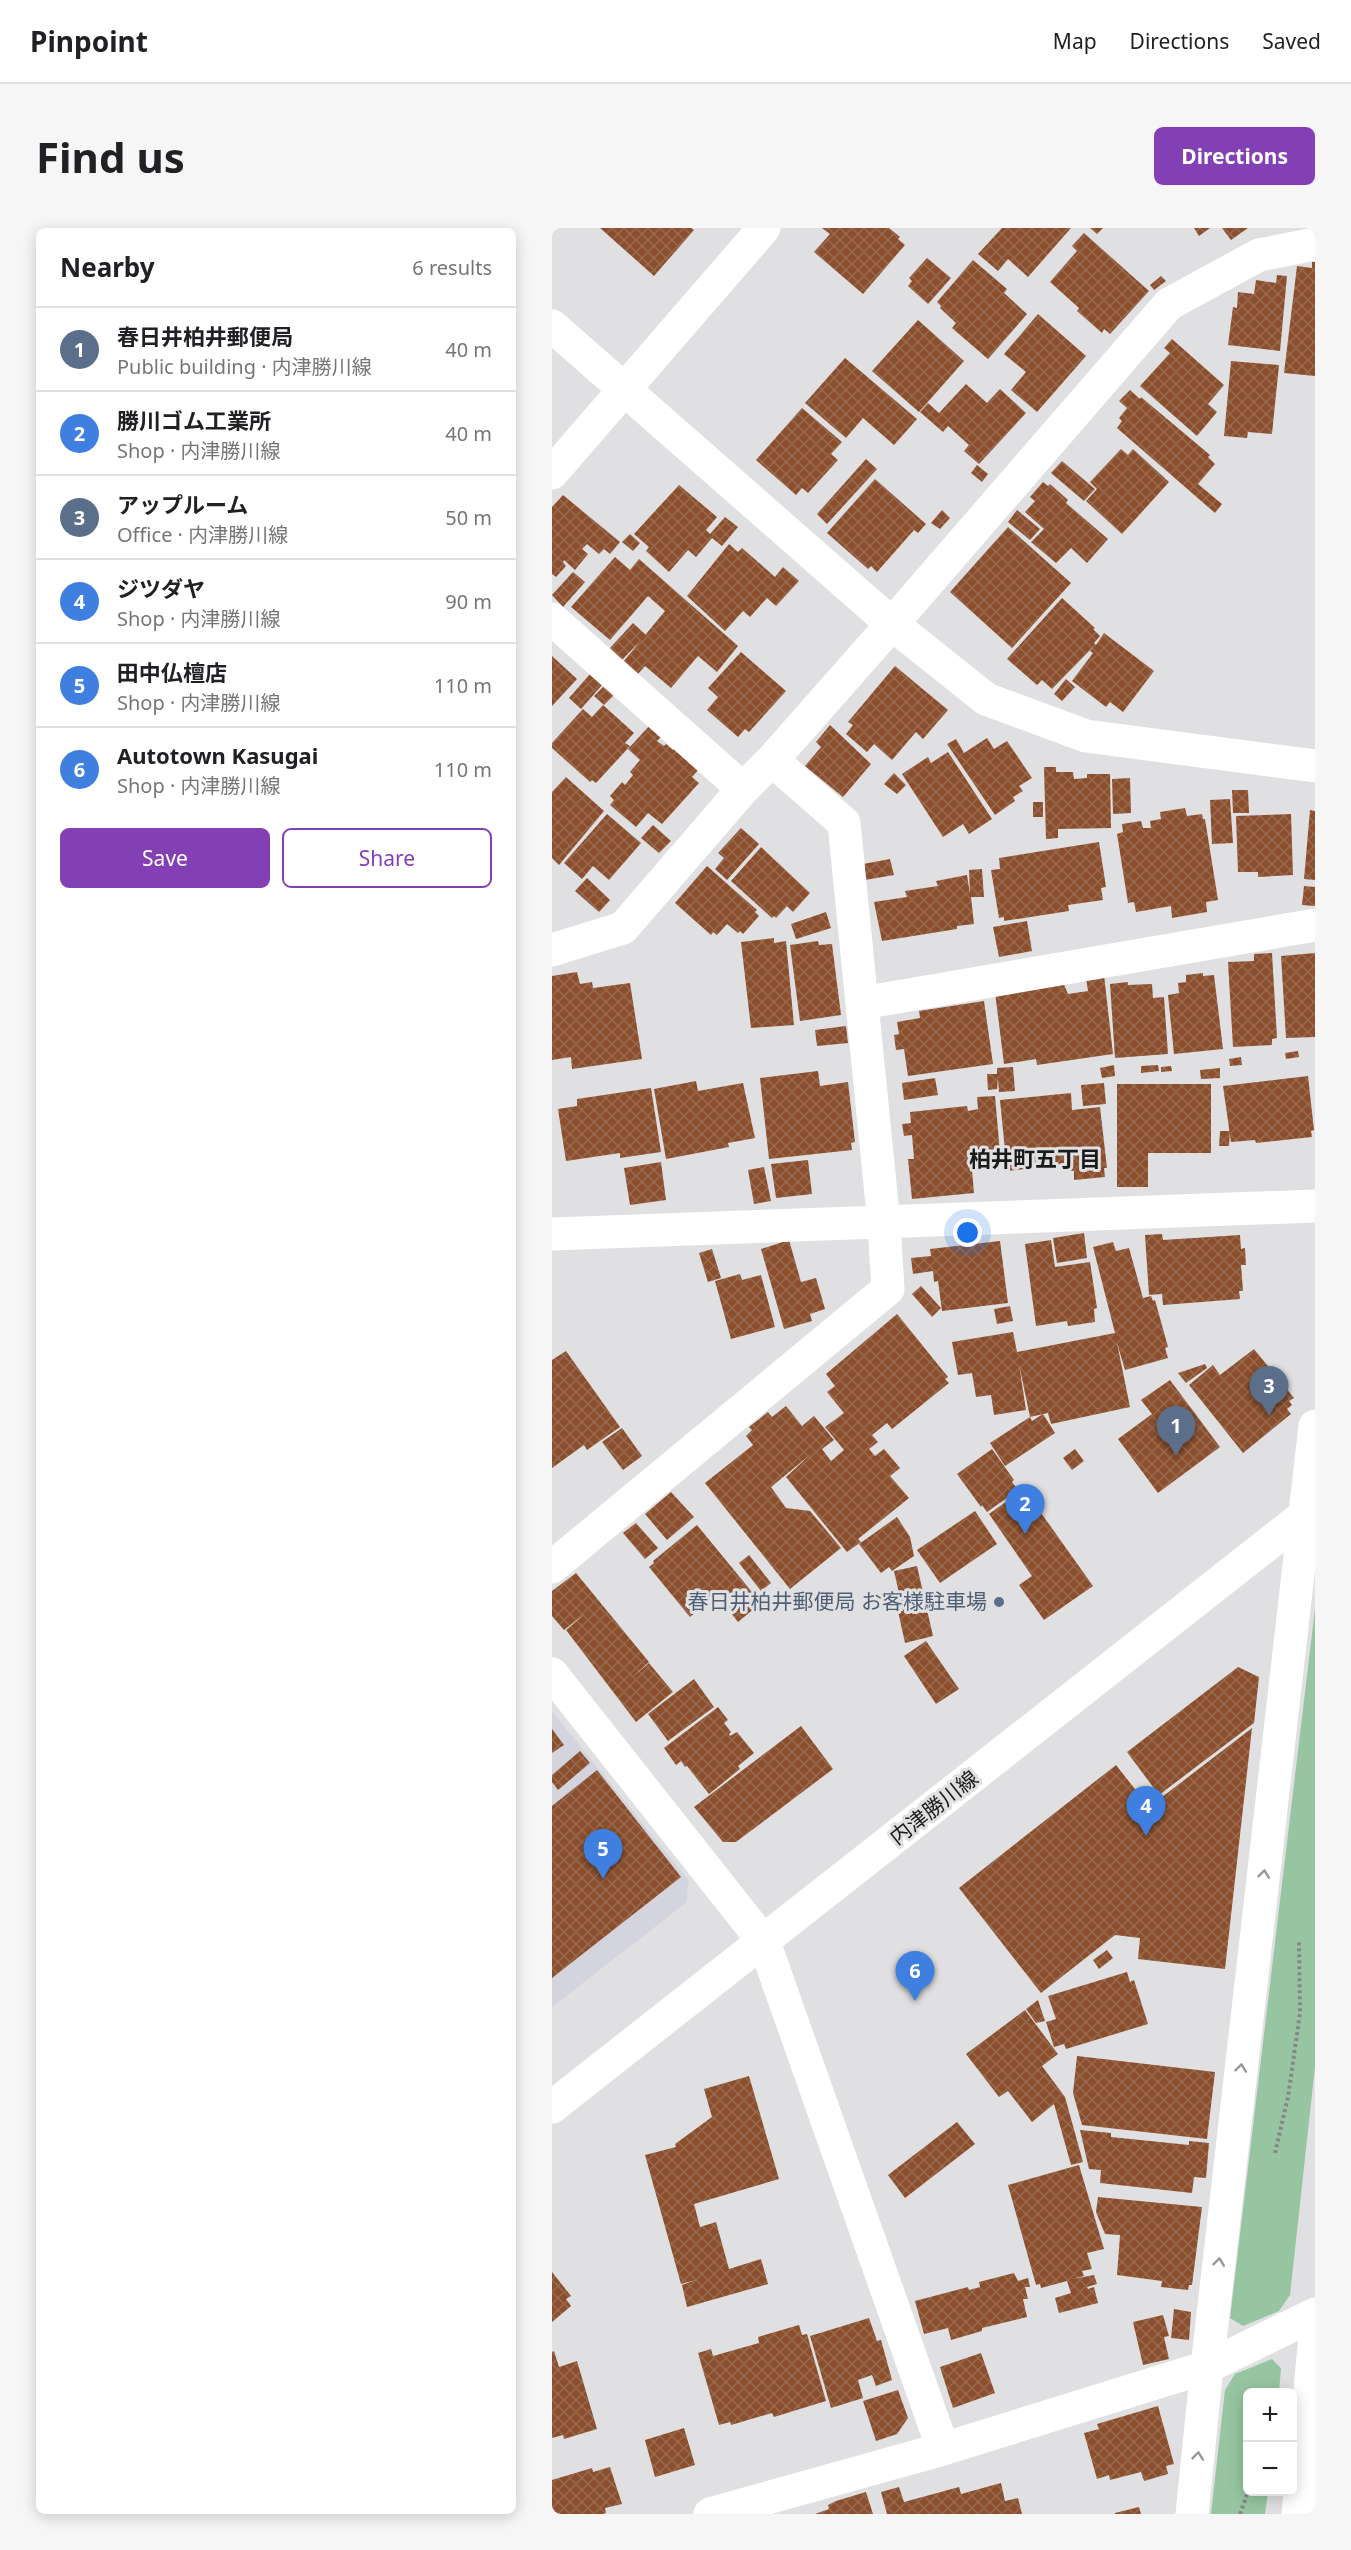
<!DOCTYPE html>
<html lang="en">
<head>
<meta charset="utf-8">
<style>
  :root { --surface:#fff; --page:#f6f6f6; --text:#202124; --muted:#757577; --line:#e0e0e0; --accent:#8340b4 }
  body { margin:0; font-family:"Noto Sans","Noto Sans JP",sans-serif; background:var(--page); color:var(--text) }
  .controls { position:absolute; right:18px; bottom:18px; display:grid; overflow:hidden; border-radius:9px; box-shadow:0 3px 15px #0003 }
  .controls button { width:54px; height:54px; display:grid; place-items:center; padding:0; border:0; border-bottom:2px solid var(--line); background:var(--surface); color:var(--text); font:30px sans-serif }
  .you { position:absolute; left:416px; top:1005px; width:21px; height:21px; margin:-15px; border:4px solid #fff; border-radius:50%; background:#1a73e8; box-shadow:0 0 0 9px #1a73e833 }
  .badge { display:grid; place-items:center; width:39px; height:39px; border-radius:50%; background:var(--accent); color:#fff; font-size:20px; font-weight:700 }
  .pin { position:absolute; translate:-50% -50px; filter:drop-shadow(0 2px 3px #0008) }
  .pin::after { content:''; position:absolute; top:32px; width:21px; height:18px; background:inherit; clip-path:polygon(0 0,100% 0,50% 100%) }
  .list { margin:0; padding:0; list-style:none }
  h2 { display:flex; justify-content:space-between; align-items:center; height:78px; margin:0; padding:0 24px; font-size:26px }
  h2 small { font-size:20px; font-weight:400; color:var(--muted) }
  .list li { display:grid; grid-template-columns:39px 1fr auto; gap:18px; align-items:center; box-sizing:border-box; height:84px; padding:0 24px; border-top:2px solid var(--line) }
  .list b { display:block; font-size:22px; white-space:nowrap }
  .list p { margin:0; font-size:20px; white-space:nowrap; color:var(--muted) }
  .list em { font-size:20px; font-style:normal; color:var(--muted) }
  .actions { display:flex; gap:12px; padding:18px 24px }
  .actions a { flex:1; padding:14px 0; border:2px solid var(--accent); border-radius:9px; text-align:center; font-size:21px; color:var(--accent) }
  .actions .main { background:var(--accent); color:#fff }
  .map { position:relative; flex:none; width:763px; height:2286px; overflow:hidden; border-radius:9px }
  header { display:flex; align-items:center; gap:36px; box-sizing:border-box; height:84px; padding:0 30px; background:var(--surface); border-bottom:2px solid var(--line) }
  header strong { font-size:28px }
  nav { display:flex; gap:33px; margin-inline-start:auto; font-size:21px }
  .intro { display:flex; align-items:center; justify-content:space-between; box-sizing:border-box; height:144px; padding:0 36px }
  h1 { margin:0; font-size:42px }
  .button { padding:15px 27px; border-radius:9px; background:var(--accent); color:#fff; font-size:21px; font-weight:700 }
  main { display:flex; gap:36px; padding:0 36px }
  aside { flex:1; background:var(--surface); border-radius:9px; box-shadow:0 3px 15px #0003 }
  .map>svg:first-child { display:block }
  .built { fill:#d3d4dd }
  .green { fill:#97c5a1 }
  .building { fill:url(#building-cross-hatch) }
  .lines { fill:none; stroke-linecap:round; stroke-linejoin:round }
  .path { stroke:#868688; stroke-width:4; stroke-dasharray:3 3; stroke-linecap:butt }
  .minor { stroke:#fff; stroke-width:33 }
  .secondary { stroke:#fff; stroke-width:33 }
  .oneway { stroke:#989898 }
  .service-dot { fill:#5c6f8a; stroke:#e0e0e2; stroke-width:2 }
  .labels { text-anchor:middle; stroke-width:6; stroke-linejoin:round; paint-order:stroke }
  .service-label { font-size:21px; fill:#4e5e75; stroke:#e0e0e2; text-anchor:end }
  .street-label { font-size:21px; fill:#1a1a1b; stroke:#e0e0e2 }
  .neighbourhood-label { font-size:22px; font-weight:bold; fill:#1a1a1b; stroke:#e0e0e2 }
</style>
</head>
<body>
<header>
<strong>Pinpoint</strong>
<nav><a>Map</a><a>Directions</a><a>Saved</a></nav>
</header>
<div class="intro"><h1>Find us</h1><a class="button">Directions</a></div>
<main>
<aside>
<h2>Nearby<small>6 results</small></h2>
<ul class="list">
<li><span class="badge" style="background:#5c6f8a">1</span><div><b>春日井柏井郵便局</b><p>Public building · 内津勝川線</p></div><em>40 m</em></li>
<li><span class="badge" style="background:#3f7fe0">2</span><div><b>勝川ゴム工業所</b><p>Shop · 内津勝川線</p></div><em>40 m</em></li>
<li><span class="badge" style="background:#5c6f8a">3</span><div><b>アップルーム</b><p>Office · 内津勝川線</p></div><em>50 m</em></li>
<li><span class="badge" style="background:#3f7fe0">4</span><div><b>ジツダヤ</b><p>Shop · 内津勝川線</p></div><em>90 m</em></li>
<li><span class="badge" style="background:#3f7fe0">5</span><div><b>田中仏檀店</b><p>Shop · 内津勝川線</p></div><em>110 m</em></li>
<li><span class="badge" style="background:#3f7fe0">6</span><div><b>Autotown Kasugai</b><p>Shop · 内津勝川線</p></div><em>110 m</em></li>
</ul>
<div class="actions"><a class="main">Save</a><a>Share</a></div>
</aside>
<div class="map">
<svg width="763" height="2286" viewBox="0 0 763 2286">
  <defs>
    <pattern id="building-cross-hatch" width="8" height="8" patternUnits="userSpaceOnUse" patternTransform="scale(1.5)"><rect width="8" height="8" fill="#8c4f2d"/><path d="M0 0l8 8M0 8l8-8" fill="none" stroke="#986a50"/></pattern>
  </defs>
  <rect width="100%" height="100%" fill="#e0e0e2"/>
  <!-- built -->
  <path class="built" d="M0,1483L136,1652L135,1674L0,1779Z"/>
  <!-- green -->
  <path class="green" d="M763,1381V1839L738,2067L727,2083L691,2098L678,2090Z
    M720,2131L729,2140L727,2164H696V2264H716L713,2286H659L673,2162L683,2146Z"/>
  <!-- building -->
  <path class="building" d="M48,0H139L142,2L102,48Z
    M270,0H337L348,9L346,11L353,17L311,66L262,24L278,6Z
    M450,0H519L476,49L456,31L446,43L426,26Z
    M538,0H551L545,6Z
    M642,0H658L647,8Z
    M670,0H696L679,12Z
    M532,5L597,63L558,106L552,101L550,105L525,83L527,80L498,54L525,23L520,18Z
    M375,30L399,50L376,76L356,58L360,53L357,50Z
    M421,32L455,61L452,65L475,86L436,131L400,100L404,95L388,80L389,78L385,74Z
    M760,34H763V148L732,145L745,38L760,40Z
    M725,47L735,48L728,123L676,117L681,79L685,80L686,64L702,66L704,52L724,55Z
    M609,48L614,53L602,62L598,57Z
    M486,86L534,128L485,184L459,162L474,144L452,126Z
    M366,92L412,133L367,184L320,143Z
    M620,111L672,157L656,176L665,184L645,208L588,158L618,125L612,120Z
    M293,130L365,191L342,217L311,190L294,210L253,175Z
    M679,133L727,137L720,206L696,204L695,210L672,208Z
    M414,156L435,175L448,161L474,185L427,236L412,223L417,217L396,198L391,204L368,184L376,175L387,185Z
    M578,162L588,171L589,169L658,227L656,229L663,236L646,256L670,276L663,285L565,200L570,193L567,190L575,180L567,173Z
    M250,180L290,214L279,226L286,232L256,265L250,260L244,267L204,232Z
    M569,221L576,227L581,221L617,254L570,306L534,273L545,261L538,254Z
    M314,231L325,241L275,296L265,286Z
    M510,233L543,261L532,273L499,245Z
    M425,237L436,246L430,254L419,245Z
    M323,251L374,296L366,305L362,302L325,344L319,338L316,341L275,305Z
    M491,254L496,258L498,256L516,272L514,275L556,311L535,335L519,320L504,335L479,314L492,301L473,284L483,273L478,269Z
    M127,257L165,289L154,302L158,306L173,289L186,299L170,318L160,310L144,329L136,322L117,344L94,323L97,319L82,306Z
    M11,267L68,314L58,326L52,321L47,326L35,316L30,321L36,326L23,342L12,332L11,334L14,338L4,349L0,346V279Z
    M390,282L398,290L388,301L379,295Z
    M465,282L488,301L478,312L456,294Z
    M456,299L519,355L460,420L398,364Z
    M78,306L88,315L81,323L70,314Z
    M177,316L186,324L190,320L223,349L231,339L247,353L224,378L215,370L198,389L191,383L173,403L135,368Z
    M63,329L78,342L87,331L186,418L165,444L146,428L119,460L93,438L86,446L71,434L113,383L96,368L58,412L19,379Z
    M21,344L33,354L11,379L0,367Z
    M510,370L543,400L541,401L548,408L542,415L544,417L552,405L602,443L571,484L558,474L554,479L520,453L541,425L538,423L542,418L500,461L490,452L485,457L455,431Z
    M81,395L94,407L70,432L58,420Z
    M189,424L234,463L197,504L193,501L186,509L155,482L166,469L156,460Z
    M0,428L25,451L0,478Z
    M343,438L396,482L371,511L364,504L340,532L322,516L315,524L294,506L301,497L296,494Z
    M39,445L51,456L29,481L17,470Z
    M514,451L523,459L510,473L502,466Z
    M53,457L63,466L52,477L42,468Z
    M51,477L82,505L73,515L78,518L44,555L40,552L38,554L0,520V515L31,481L40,489Z
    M99,496L111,507L105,513L112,518L114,516L121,522L123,521L147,541L140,549L147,555L110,596L96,585L84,599L58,577L62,572L58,568L70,554L73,557L81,547L78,544L88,532L76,521Z
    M278,497L319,536L291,569L253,538L269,519L264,514Z
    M435,510L442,521L455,513L480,550L467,558L471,563L461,569L463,573L443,587L395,516L404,511L412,525Z
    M396,524L440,591L417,606L411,596L391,609L350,546L376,529L379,535Z
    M492,539H504V544H521L522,551L535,550V546H558L559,600L506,601V610L494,611Z
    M342,545L354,557L345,566L332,556Z
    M14,549L52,583L7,637L0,630V564Z
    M578,550L579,585L561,586L560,551Z
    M680,562H696L697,585H681Z
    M678,571L681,615L660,616L658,572Z
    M481,574H491V589H481Z
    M633,580L635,588L650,586L651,591H653L666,672L654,674L655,684L620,690L619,678L584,684L582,674L576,675L565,606L571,604L570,596L589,593L591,600H599L598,593L609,591L608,584Z
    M758,582L763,583V652L752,651Z
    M55,586L89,615L57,652L41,638L30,651L12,635Z
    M739,586L741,647L706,649V644H686L684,588Z
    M101,597L119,613L107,625L89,610Z
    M189,600L207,616L175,652L163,641L172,630L166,625Z
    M547,614L554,659L549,660L551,672L516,677L517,683L452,693V689L447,690L439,642L448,641L447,630Z
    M209,619L258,665L241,684L235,678L224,690L222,688L220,690L179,653Z
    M338,631L342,647L313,652L311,636Z
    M155,638L205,682L203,684L207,688L191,706L188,703L186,705L175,696L165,707L161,704L159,707L123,675Z
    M430,641L432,669H419L422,696L405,698V701L330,713L322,674L355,669L353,663L386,658L384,653L415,647L418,666L417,642Z
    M35,650L58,672L47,684L23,663Z
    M752,658L763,659V678L750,677Z
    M274,684L279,700L244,711L239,696Z
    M475,693L480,723L447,729L441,699Z
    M222,710V715L234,713L242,797L199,800L189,714Z
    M266,713L267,717L280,716L289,787L248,793L238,717Z
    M720,725L725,810L720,811V817L681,819L676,734L702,733V726Z
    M763,725V809L734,810L729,728Z
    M25,744L28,756L40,754L41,760L78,755L90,831L20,841L19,829L0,832V748Z
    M651,745V748L662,747L671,821L622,826L616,767L627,765L626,755L634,754V747Z
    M552,747L561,826L485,837L484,831L452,836L443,764L511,754L516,766L536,763L534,750Z
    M576,754V757L600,756L601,770L612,769L616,826L563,830L558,756Z
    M432,773L441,836L356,848L352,821L344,822L342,807L347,806L345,794L368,790L367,783Z
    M294,798L296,815L265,818L263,802Z
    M746,823L747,829L734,831L733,825Z
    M689,829L690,837L678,838L677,831Z
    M562,837L563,848L550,850L548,840Z
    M606,837L607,843L589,845V838Z
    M619,838L620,843L609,844V839Z
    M461,839L463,863L447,864L446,851L445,861L436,862L435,846H445V840Z
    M668,840V850L649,851L648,842Z
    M266,843L268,858L296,854L303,914L299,915L300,922L217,931L208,850Z
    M756,848L762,902L759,903L760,909L704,915L703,912L679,914L671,858Z
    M383,850L386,867L352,872L350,855Z
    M144,853L146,863L191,855L203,910L176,915L177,919L114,931L102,861Z
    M552,855L554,876L531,878L529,857Z
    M565,856H659V925H596V959H565Z
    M99,860L109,924L68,930V925L14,933L6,881L25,878V871Z
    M519,865L520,882L548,879L555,940H552L553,949L522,952V943H519L517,926L512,927V937L455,943L448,872Z
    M443,868L448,925L445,928L419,931L422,965L360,971L356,931H362L360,907L352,908L350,896L359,895L358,884L415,878L416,883L426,881L425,869Z
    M668,903H678L677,918H667Z
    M256,932L260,966L224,970L219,936Z
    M109,934L114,972L78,977L72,940Z
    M212,939L219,973L202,976L196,942Z
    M532,1005L535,1030L505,1035L501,1010Z
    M610,1006L611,1012L688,1007L689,1021L693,1020L694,1037H689L691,1063H687L688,1071L611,1077L610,1066L597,1067L593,1007Z
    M237,1012L249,1054L264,1050L273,1081L258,1086L260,1093L232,1101L209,1021Z
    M499,1012L503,1039L538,1034L545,1080L542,1081L543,1094L516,1098L515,1093L484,1098L473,1016Z
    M448,1013L456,1075L390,1083L386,1053L382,1054L381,1043L361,1046L359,1030L379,1028L378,1021Z
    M561,1014L564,1023L577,1020L591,1070L599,1068L601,1073L603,1072L616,1119L613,1120L616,1130L573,1142L565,1115L578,1179L499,1196L496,1185L478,1189L467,1136L474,1182L442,1187L439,1167L424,1169L420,1145L406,1147L400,1114L461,1104L465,1124L563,1105L541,1019Z
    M160,1021L169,1050L156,1054L147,1025Z
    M188,1046L190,1052L209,1047L223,1099L179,1111L163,1053Z
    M369,1058L389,1080L380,1089L360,1066Z
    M458,1078L461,1093L445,1096L442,1081Z
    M345,1086L396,1149L393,1151L397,1155L340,1201L335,1195L320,1207L326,1214L317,1221L323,1228L332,1221L348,1240L338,1248L357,1270L306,1311L309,1314L295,1324L234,1249L259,1226L219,1259L234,1280L258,1283L289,1320L238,1361L153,1255L201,1217L194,1208L200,1202L197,1199L216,1184L220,1189L234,1178L250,1198L262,1188L282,1212L270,1221L279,1233L292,1222L273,1199L292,1185L275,1164L283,1158L274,1146Z
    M702,1121L742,1170L737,1173L740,1177L735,1181L739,1186L691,1225L637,1157L661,1137L668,1147Z
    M14,1123L68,1199L35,1222L32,1217L0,1240V1132Z
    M653,1136L655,1140L634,1155L626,1145Z
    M618,1152L668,1219L606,1265L566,1211L600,1186L589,1172Z
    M491,1186L503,1205L453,1238L438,1215L478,1189L480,1193Z
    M70,1200L90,1228L71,1242L50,1214Z
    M440,1221L462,1252L460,1254L466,1262L435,1284L430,1277L429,1279L405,1246Z
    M523,1221L532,1233L520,1242L511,1230Z
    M472,1261L541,1358L492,1392L467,1357L480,1348L437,1286Z
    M119,1264L142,1289L115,1312L93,1286Z
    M423,1283L445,1316L388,1355L365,1322Z
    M345,1289L358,1309L362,1328L340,1343L337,1339L329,1345L307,1316Z
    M84,1295L106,1320L93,1331L71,1305Z
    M145,1297L209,1375L186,1394L165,1367L138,1389L97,1339L102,1335L101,1333Z
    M197,1327L219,1355L209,1363L187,1335Z
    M365,1338L381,1408L353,1415L346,1383H351L342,1343Z
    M24,1345L97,1434L78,1451L97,1435L121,1464L84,1494L14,1402L34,1385L12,1402L0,1388V1363Z
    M374,1413L407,1461L384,1476L352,1428Z
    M686,1439L707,1449L702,1495L607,1567L575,1524Z
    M142,1451L162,1479L116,1513L96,1486Z
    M166,1479L176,1492L172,1495L179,1504L177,1506L178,1508L185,1504L202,1525L186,1538L188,1541L157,1566L135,1538L133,1539L129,1533L124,1537L112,1520Z
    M249,1498L281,1541L184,1614H171L142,1579Z
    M700,1500L673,1741L586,1731L588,1710L563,1707L489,1765L407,1660L564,1537L597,1579Z
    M0,1501L12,1517L0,1525Z
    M28,1523L38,1535L6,1562L0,1554V1547Z
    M45,1542L129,1649L0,1750V1578Z
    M555,1722L561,1730L547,1741L541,1732Z
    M575,1744L578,1754L582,1752L596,1796L514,1821L512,1816L502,1819L494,1794L504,1791L496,1768Z
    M486,1772L493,1793L484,1795L474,1781Z
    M473,1782L506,1826L490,1838L513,1869L531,1934L519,1937L502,1876L480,1894L456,1863L447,1869L414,1826Z
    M525,1828L663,1844L655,1911L530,1897L521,1865Z
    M197,1848L227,1951L142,1976L148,1999L164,1994L177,2041L209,2031L216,2056L135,2079L130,2057L144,2052L129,2056L93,1927L124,1919L123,1916L160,1889L152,1861Z
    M405,1894L423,1916L353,1970L336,1947Z
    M528,1902L559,1905V1909L637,1917V1913L657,1915L654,1950L642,1949L640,1965L548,1955L549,1942L537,1941Z
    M527,1937L552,2021L535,2025L540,2041L530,2043L532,2048L520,2051L542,2047L545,2056L535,2059L536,2061L542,2059L546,2075L507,2085L503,2070L519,2065L515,2053L489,2060L488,2056L484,2057L456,1957Z
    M546,1969L650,1979L640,2057H637L636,2062L609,2059L610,2053L565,2047L568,2007L553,2006L544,1984Z
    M0,2044L19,2068L14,2071L19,2078L0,2094Z
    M462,2045L466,2053L476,2050L478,2059H473L476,2071H471L475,2089L430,2100V2103L399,2112L396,2100L372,2106L363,2073L416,2059L417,2062L428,2059L427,2054Z
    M622,2081L639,2084L637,2112L619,2110Z
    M611,2087L617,2108L612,2109L617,2131L591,2137L581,2094Z
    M317,2090L325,2113L329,2112L340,2152L324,2158L320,2147L306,2152L311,2170L279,2180L258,2108Z
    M247,2097L250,2107L255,2106L274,2173L222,2189L220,2185L179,2197L178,2194L167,2197L146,2125L159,2121L161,2128L207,2115L206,2109Z
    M2,2123L7,2139L25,2133L45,2201L12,2211L11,2207L0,2210V2124Z
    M429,2125L443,2165L401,2180L388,2139Z
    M346,2162L356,2190L345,2206L324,2213L311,2173Z
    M606,2178L622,2236L614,2238L616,2246L592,2253L589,2244L558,2252L557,2247L545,2251L532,2205L547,2201L545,2196Z
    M132,2200L143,2237L103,2249L93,2212Z
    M58,2239L70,2276L53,2280L54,2285L51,2286H0V2252L40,2240L41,2244Z
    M449,2255L453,2273L466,2270L470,2286H335L329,2264L347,2259L352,2274L407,2259L409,2266Z
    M314,2264L321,2286H263L277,2281L276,2277L284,2273Z
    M587,2279L589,2286H563V2285Z"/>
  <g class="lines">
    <!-- path -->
    <path class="path" d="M723,1925L736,1869L748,1785L747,1712
      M688,2286L696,2264"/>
    <!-- minor -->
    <path class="minor" d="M0,98L340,396L434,471L534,508L763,538
      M0,245L212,0
      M0,391L191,561
      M0,722L71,700L191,561L220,532L340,396L617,76L707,27L763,16
      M310,775L763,697
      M0,1006L763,978
      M0,1339L336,1061L332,996L292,595L220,532
      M0,1446L212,1714L391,2221
      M158,2286L391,2221L655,2139L763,2086
      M640,2286L655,2139L763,1198
      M746,2286L763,2108"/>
    <!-- secondary -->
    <path class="secondary" d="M0,1879L763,1279"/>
  </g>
  <!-- one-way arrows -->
  <defs><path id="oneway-chevron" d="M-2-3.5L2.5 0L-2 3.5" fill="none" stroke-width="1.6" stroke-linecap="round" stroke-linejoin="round" transform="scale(1.5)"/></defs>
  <g class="oneway">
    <use href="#oneway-chevron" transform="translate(712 1646) rotate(-83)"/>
    <use href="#oneway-chevron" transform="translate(689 1840) rotate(-83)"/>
    <use href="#oneway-chevron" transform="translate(667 2034) rotate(-83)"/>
    <use href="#oneway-chevron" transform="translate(646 2228) rotate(-84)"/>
  </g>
  <!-- markers -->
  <circle class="service-dot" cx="447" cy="1374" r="6"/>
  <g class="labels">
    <!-- service labels -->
    <g class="service-label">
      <text x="435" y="1381">春日井柏井郵便局 お客様駐車場</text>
    </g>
    <!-- street labels -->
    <g class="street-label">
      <text transform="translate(382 1580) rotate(-38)" y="7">内津勝川線</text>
    </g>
    <!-- neighbourhood labels -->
    <g class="neighbourhood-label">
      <text x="483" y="939">柏井町五丁目</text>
    </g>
  </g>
</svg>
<div class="controls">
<button>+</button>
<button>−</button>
</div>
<div class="you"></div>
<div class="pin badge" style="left:624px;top:1228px;background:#5c6f8a">1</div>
<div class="pin badge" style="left:473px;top:1306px;background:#3f7fe0">2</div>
<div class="pin badge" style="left:717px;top:1188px;background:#5c6f8a">3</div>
<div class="pin badge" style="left:594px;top:1608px;background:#3f7fe0">4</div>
<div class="pin badge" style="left:51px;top:1651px;background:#3f7fe0">5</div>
<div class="pin badge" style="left:363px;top:1773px;background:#3f7fe0">6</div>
</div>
</main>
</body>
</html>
